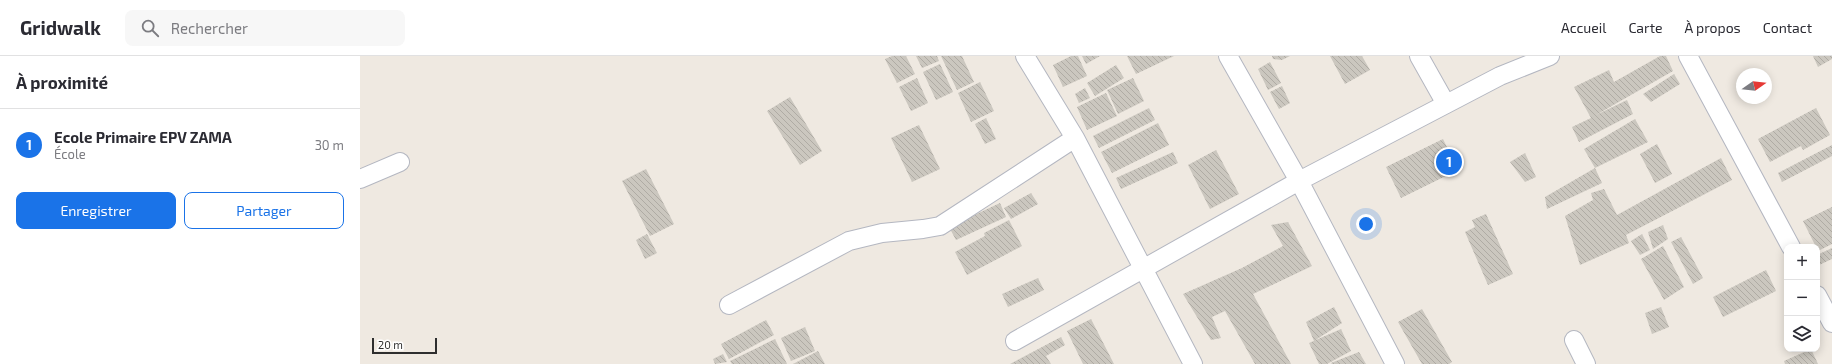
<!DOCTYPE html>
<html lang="fr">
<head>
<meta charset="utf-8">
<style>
  :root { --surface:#fff; --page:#f7f7f7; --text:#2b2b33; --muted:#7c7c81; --line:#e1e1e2; --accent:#1a73e8 }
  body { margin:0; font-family:"Exo 2",sans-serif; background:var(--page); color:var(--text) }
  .controls { position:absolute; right:12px; bottom:12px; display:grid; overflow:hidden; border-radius:8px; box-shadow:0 2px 10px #0003 }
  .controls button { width:36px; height:36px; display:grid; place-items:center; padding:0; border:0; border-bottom:1px solid var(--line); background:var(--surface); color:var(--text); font:20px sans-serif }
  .compass { position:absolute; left:1376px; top:12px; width:36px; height:36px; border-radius:50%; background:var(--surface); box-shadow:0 2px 10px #0003; rotate:76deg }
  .scale { position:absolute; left:12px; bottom:10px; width:65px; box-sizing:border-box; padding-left:4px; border:2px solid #2e2e2e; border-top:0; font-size:11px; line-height:14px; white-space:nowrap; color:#2e2e2e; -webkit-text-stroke:3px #fff; paint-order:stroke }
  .you { position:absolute; left:1006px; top:168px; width:14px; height:14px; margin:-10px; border:3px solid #fff; border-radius:50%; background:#1a73e8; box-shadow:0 0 0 6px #1a73e833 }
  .badge { display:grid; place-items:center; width:26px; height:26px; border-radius:50%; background:var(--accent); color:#fff; font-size:13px; font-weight:700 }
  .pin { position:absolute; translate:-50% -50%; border:2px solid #fff; box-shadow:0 1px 4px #0006 }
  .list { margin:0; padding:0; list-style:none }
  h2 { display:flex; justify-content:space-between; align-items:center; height:52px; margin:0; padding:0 16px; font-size:17px }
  h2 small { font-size:13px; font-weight:400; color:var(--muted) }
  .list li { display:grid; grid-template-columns:26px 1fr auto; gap:12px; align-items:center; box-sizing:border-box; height:72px; padding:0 16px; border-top:1px solid var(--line) }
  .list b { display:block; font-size:15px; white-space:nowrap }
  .list p { margin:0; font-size:13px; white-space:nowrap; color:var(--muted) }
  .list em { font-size:13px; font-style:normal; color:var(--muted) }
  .actions { display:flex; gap:8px; padding:12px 16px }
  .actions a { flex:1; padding:9px 0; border:1px solid var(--accent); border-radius:8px; text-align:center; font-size:14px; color:var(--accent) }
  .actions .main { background:var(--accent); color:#fff }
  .icon { flex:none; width:22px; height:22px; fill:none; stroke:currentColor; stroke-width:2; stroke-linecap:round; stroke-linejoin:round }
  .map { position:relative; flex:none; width:1472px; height:308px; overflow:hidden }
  header { display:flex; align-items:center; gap:24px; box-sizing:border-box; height:56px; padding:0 20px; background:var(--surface); border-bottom:1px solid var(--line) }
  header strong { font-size:19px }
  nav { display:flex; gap:22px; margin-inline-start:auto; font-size:14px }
  .search { width:280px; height:36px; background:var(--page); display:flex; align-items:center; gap:10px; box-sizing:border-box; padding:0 14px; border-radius:8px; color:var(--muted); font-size:15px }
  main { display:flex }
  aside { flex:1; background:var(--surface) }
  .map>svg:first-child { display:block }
  .building { fill:url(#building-back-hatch) }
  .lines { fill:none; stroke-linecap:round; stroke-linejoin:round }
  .street-casing { stroke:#b4b7c1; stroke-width:20 }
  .street { stroke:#fff; stroke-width:18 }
</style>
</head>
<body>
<header>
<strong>Gridwalk</strong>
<div class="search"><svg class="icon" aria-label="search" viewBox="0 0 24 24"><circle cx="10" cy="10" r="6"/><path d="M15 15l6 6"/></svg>Rechercher</div>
<nav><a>Accueil</a><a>Carte</a><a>À propos</a><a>Contact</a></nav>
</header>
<main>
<aside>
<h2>À proximité<small></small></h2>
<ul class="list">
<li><span class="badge">1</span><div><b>Ecole Primaire EPV ZAMA</b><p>École</p></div><em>30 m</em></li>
</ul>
<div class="actions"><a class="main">Enregistrer</a><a>Partager</a></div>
</aside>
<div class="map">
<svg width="1472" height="308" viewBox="0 0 1472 308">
  <defs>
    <pattern id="building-back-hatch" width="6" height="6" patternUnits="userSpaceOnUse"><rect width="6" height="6" fill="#cbc7bf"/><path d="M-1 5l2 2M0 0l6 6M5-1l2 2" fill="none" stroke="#afaba4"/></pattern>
  </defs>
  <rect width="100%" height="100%" fill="#efe9e1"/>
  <!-- building -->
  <path class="building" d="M532,0H546L555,18L537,27L525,3Z
    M556,0H577L579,5L562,12Z
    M581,0H602L614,26L597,34Z
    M711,0H718L727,20L703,31L693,9Z
    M722,0H740L726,8Z
    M767,0H814L776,18Z
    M912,0H930L922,4L913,3Z
    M970,0H1002L1010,14L985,28Z
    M1300,0H1306L1313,15L1236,59L1267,44L1273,58L1219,86L1212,71L1231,62L1214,31L1249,14L1254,26Z
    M1453,0H1472V3L1458,11Z
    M910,6L921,27L908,34L898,13Z
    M580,8L593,36L576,44L563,16Z
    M756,9L764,22L735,40L727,27Z
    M1314,18L1320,28L1291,46L1283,38Z
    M557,22L568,47L551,55L539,31Z
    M773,22L784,45L758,58L747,34Z
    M620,26L634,55L611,66L598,37Z
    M922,30L930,47L919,53L910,36Z
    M725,32L730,42L719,47L715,38Z
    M746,37L757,60L727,74L717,51Z
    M430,41L462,95L440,109L407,55Z
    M789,52L795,64L739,92L733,80Z
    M1456,52L1470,79L1443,94L1441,90L1410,106L1398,83Z
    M626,62L636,83L625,88L615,68Z
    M1275,63L1288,86L1235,112L1224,93Z
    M798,67L809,89L752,117L741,96Z
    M559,69L580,113L552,126L531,82Z
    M1083,83L1098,114L1041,142L1026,111Z
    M1297,88L1312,118L1295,127L1280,98Z
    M1472,89V100L1422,126L1418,117Z
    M856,94L879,138L850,153L828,109Z
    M813,96L818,107L761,133L756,122Z
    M1165,97L1176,121L1165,126L1150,106Z
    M1361,102L1372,124L1266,179L1269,187L1220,209L1205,160L1233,144L1231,137L1244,133L1257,159Z
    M1235,112L1242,127L1187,153L1185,141Z
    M286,113L314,168L290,180L262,125Z
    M671,137L678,148L651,163L644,152Z
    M640,147L646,161L596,184L589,171Z
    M1472,151V188L1458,195L1443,165Z
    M1126,158L1153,218L1128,229L1105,176L1115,171L1112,164Z
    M649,164L662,190L607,219L595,196L625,180L624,177Z
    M928,166L952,210L893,238L931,308H895L865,255L852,261L861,282L851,284L823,238L882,212L923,190L911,169Z
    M1303,169L1308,183L1293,193L1288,176Z
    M287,178L297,197L285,203L276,184Z
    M1282,178L1290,194L1280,199L1271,185Z
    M1321,181L1343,222L1333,228L1311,186Z
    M1303,190L1324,231L1304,244L1281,203Z
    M1472,192V203L1459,209L1457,199Z
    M1406,214L1416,235L1363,261L1353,241Z
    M678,222L684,234L648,251L642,238Z
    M974,251L982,267L954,285L946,266Z
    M1301,251L1309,271L1292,278L1285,257Z
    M1062,253L1092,306L1089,308H1062L1038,266Z
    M731,263L754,308H723L707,275Z
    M406,264L414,279L369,303L361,288Z
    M445,271L455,295L431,305L421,282Z
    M981,273L991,295L967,308H959L949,287Z
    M701,281L705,289L686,300L691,308H650Z
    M415,283L427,308H372L370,305Z
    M1451,293L1458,308H1425L1424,305Z
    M458,295L465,308H433Z
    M999,296L1006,308H972L971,307Z
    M363,298L367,306L355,308L353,303Z"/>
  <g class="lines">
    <!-- street casing -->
    <g class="street-casing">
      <path id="street" d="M665,0L715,82L833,308
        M868,0L939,125L1035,308
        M1059,0L1086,48
        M1328,0L1431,191
        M0,123L40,106
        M1457,239L1472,267
        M369,249L489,185L522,177L563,173L580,170L715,82
        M1214,284L1226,308
        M655,285L939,125L1140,20L1190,0"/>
    </g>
    <!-- street -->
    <use href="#street" class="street"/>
  </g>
</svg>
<div class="controls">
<button>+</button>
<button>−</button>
<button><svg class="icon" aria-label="layers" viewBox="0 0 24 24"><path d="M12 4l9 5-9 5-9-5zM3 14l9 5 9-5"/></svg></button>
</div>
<svg class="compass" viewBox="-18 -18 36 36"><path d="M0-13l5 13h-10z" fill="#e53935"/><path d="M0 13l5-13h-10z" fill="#7c7c81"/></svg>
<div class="scale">20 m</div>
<div class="you"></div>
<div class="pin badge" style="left:1089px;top:106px">1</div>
</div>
</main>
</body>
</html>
